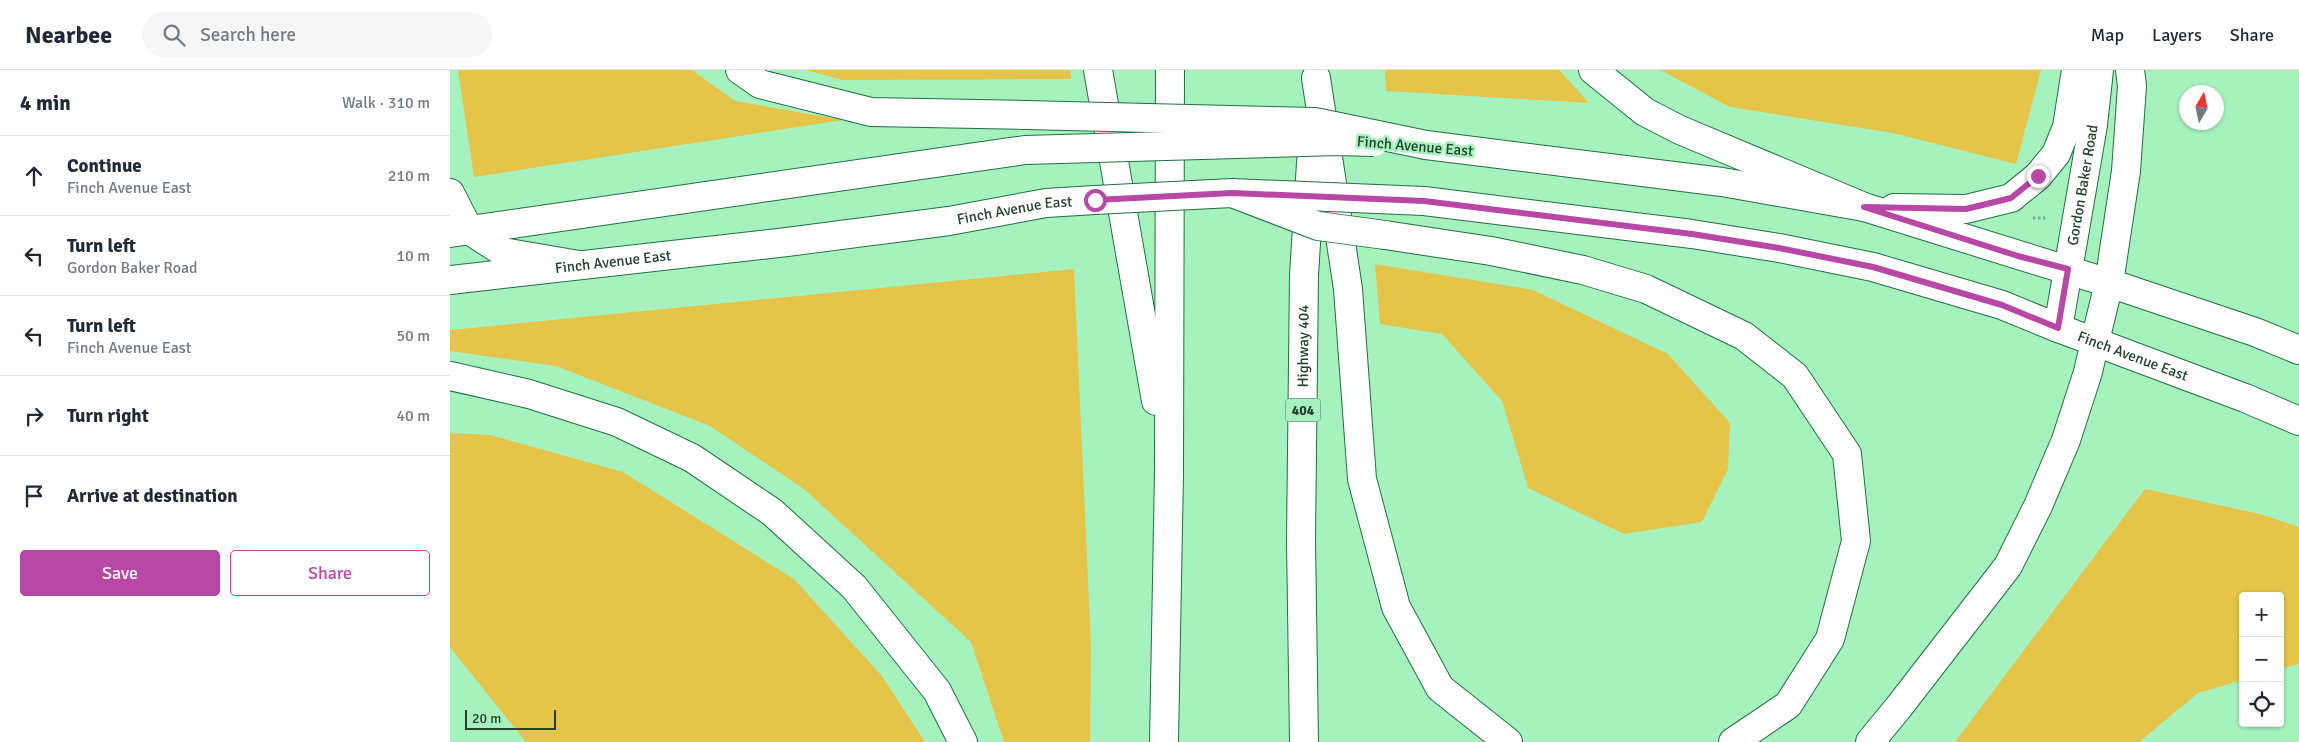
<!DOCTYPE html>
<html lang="en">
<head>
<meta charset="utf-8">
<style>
  :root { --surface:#fff; --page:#f6f6f7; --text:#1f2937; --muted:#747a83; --line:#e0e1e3; --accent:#b748a6 }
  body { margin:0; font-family:Signika,sans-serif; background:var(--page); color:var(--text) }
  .controls { position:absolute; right:15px; bottom:15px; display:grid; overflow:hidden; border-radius:5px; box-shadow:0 1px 4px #0004 }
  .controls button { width:45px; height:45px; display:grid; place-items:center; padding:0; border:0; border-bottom:1px solid var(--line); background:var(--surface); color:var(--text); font:25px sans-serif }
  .compass { position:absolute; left:1729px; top:15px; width:45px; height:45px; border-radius:50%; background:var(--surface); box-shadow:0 1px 4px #0004; rotate:9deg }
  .scale { position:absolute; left:15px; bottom:12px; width:91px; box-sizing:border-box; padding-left:5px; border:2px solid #23422e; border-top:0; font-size:14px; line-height:18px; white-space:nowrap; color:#23422e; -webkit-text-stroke:4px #a6f2be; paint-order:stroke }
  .stop { position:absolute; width:15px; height:15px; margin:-11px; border:4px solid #b748a6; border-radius:50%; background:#fff }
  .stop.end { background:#b748a6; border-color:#fff; box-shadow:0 1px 5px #0008 }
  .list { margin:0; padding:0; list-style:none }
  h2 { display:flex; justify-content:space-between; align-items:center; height:65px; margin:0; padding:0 20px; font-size:21px }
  h2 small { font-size:16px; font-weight:400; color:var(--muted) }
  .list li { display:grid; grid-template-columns:32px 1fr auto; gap:15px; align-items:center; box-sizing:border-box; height:80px; padding:0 20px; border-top:1px solid var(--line) }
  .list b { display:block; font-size:19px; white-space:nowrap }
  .list p { margin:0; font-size:16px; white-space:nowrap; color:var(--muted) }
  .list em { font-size:16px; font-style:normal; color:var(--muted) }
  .actions { display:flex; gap:10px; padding:15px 20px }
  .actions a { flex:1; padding:11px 0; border:1px solid var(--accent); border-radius:5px; text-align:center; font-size:18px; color:var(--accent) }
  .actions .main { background:var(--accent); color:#fff }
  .icon { flex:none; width:28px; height:28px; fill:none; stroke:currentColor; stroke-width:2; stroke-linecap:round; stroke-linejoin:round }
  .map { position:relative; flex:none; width:1849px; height:672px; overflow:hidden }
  header { display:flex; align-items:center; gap:30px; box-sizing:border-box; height:70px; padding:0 25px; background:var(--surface); border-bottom:1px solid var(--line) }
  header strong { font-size:24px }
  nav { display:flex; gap:28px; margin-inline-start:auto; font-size:18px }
  .search { width:350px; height:45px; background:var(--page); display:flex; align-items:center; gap:12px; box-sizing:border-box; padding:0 18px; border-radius:28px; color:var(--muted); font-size:19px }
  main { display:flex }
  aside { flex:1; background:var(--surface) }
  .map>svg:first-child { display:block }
  .green { fill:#e5c549 }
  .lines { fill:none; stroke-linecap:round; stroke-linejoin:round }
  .tertiary-casing { stroke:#226f43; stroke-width:30 }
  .secondary-casing { stroke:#226f43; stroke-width:30 }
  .motorway-casing { stroke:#226f43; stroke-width:30 }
  .path { stroke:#75b088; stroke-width:3; stroke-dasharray:2.5 2.5; stroke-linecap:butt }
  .tertiary { stroke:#fff; stroke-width:28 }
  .secondary { stroke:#fff; stroke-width:28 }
  .motorway { stroke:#fff; stroke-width:28 }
  .secondary-bridge-casing { stroke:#226f43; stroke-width:30; stroke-linecap:butt }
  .motorway-bridge-casing { stroke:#226f43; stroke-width:30; stroke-linecap:butt }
  .secondary-bridge { stroke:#fff; stroke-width:28 }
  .motorway-bridge { stroke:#fff; stroke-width:28 }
  .route { stroke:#b748a6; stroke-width:6 }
  .labels { text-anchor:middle; stroke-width:5; stroke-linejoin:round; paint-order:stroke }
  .shield { fill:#a6f2be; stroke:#4a7759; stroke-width:1 }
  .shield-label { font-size:14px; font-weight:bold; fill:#23422e }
  .street-label { font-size:15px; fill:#23422e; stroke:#a6f2be }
</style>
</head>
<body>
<header>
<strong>Nearbee</strong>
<div class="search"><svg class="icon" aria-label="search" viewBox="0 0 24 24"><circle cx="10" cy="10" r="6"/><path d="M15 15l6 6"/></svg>Search here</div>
<nav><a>Map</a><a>Layers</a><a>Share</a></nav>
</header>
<main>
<aside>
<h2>4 min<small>Walk · 310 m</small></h2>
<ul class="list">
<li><svg class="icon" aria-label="ahead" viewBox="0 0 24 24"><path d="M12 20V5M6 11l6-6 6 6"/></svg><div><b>Continue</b><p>Finch Avenue East</p></div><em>210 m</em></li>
<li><svg class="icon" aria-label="left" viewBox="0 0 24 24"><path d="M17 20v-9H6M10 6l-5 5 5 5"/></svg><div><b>Turn left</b><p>Gordon Baker Road</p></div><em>10 m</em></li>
<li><svg class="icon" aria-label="left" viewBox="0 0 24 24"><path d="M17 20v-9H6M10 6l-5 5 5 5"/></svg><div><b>Turn left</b><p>Finch Avenue East</p></div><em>50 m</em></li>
<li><svg class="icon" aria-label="right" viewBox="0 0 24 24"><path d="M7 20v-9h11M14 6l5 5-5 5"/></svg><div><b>Turn right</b></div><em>40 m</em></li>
<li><svg class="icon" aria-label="arrive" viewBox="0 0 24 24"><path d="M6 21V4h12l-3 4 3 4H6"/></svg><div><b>Arrive at destination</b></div></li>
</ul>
<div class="actions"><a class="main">Save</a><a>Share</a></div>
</aside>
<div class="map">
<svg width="1849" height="672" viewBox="0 0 1849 672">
  <rect width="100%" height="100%" fill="#a6f2be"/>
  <!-- green -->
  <path class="green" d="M8,0H242L285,31L393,50L24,107Z
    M356,0H620L621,9L392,10Z
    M935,0H1109L1139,33L936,21Z
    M1210,0H1591L1566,94L1443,63L1280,37Z
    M925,194L1083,220L1218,284L1280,353L1278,399L1252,452L1174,464L1078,418L1052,331L992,264L930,254Z
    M624,199L641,578L640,672H554L521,572L354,419L260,356L106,296L0,281V260Z
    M0,363L40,365L173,402L344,509L432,606L475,672H76L0,577Z
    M1695,419L1810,444L1849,457V594L1830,599V526H1793V610L1748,623L1689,672H1505Z"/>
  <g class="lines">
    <!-- tertiary casing -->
    <g class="tertiary-casing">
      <g id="tertiary">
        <path d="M1659,213L1676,101L1682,16L1680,0"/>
        <path id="s1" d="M1608,258L1643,55L1649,0"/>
      </g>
    </g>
    <!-- secondary casing -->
    <g class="secondary-casing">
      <g id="secondary">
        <path d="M976,75L1272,112L1414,137L1659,213L1805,262L1849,280"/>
        <path id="s2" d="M974,131L1242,164L1329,178L1423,197L1552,235L1608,258L1795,328L1849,351"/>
        <path d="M1444,138L1516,139L1561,128L1588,106L1606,84L1617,57L1626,0"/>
        <path d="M0,163L575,80"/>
        <path id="s3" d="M0,210L337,172L499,151L596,133L645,130"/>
        <path d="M1645,271L1659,213"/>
      </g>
    </g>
    <!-- motorway casing -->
    <g class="motorway-casing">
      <g id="motorway">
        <path d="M290,0L310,14L421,42L575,45"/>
        <path d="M648,0L706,331"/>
        <path d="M1143,0L1195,42L1230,60L1414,137"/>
        <path d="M866,8L898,219L912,409L946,537L990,618L1058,672"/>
        <path d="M0,123L19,160L53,182L129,195"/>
        <path d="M935,165L1041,181L1133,200L1196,219L1294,266L1345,306L1397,384L1406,471L1380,569L1338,635L1283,672"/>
        <path d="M0,306L79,324L167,352L242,388L322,442L404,517L487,621L513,672"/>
        <path d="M714,672L719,402L720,0"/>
        <path id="s4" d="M854,672L851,470L854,205L863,61"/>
        <path d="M1420,672L1448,638L1558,496L1588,436L1616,370L1638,302L1645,271"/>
      </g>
    </g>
    <!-- path -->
    <path class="path" d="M1583,148H1597"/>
    <!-- tertiary -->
    <use href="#tertiary" class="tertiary"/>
    <!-- secondary -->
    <use href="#secondary" class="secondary"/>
    <!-- motorway -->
    <use href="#motorway" class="motorway"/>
    <!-- secondary-bridge casing -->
    <g class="secondary-bridge-casing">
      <path id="secondary-bridge" d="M575,80L888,71L924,72
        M645,130L782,123L974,131"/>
    </g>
    <!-- motorway-bridge casing -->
    <g class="motorway-bridge-casing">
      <path id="motorway-bridge" d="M575,45L865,52L976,75
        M782,123L868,156L935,165"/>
    </g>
    <!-- secondary-bridge -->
    <use href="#secondary-bridge" class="secondary-bridge"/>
    <!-- motorway-bridge -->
    <use href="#motorway-bridge" class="motorway-bridge"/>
  </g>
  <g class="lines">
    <!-- route -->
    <path class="route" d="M645,130L782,123L974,131L1242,164L1329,178L1423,197L1552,235L1608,258L1618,199L1568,186L1414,137L1516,139L1561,128L1588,106"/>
  </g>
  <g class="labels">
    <!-- shield labels -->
    <rect class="shield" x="835.5" y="328.5" width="35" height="23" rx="4"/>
    <g class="shield-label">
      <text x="853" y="345">404</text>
    </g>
    <!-- street labels -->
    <g class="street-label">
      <text transform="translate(965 76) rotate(5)" y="5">Finch Avenue East</text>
      <text dy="5" stroke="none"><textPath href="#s1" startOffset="145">Gordon Baker Road</textPath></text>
      <text dy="5" stroke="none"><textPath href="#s3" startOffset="569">Finch Avenue East</textPath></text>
      <text dy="5" stroke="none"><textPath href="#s3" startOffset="164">Finch Avenue East</textPath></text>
      <text dy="5" stroke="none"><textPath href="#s4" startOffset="396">Highway 404</textPath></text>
      <text dy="5" stroke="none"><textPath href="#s2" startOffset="729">Finch Avenue East</textPath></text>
    </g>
  </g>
</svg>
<div class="controls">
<button>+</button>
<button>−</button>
<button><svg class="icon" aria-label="locate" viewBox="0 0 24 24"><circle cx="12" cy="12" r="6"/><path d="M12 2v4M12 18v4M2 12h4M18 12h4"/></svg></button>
</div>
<svg class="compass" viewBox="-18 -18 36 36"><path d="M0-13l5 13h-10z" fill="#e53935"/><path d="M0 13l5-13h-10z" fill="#747a83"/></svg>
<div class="scale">20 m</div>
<div class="stop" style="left:645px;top:130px"></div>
<div class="stop end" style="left:1588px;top:106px"></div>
</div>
</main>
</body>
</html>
